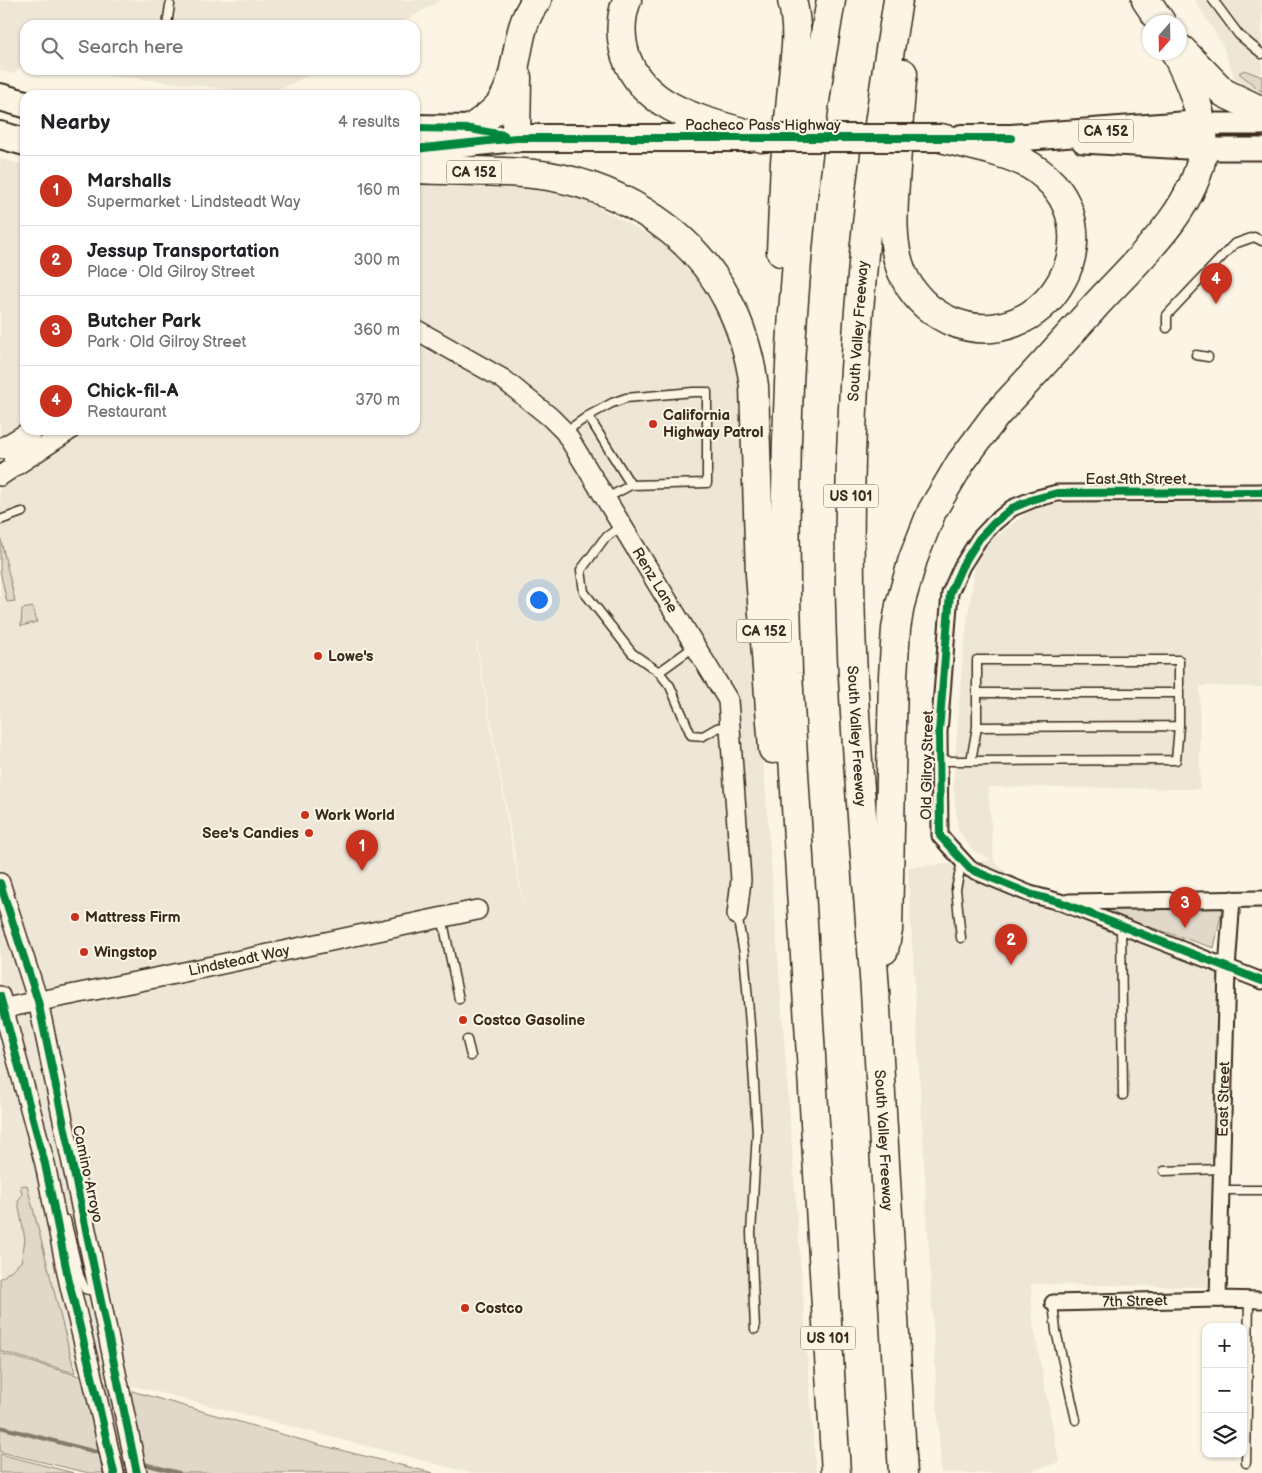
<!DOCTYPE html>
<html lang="en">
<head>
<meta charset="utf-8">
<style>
  :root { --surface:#fff; --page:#f2f2f2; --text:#202124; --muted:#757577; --line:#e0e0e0; --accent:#c8321e }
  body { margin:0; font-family:"Balsamiq Sans",sans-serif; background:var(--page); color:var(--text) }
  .controls { position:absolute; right:15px; bottom:15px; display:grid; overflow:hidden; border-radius:10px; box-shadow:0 1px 4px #0004 }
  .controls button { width:45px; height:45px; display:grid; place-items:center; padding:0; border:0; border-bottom:1px solid var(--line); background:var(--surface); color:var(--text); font:25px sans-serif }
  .compass { position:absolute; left:1142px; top:15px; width:45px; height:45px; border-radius:50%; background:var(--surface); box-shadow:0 1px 4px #0004; rotate:200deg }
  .you { position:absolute; left:538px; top:599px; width:18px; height:18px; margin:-12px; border:4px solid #fff; border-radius:50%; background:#1a73e8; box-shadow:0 0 0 8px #1a73e833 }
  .badge { display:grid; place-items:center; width:32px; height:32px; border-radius:50%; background:var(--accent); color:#fff; font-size:16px; font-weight:700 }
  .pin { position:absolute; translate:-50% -41px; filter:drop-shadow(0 1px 2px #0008) }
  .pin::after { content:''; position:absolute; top:26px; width:18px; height:15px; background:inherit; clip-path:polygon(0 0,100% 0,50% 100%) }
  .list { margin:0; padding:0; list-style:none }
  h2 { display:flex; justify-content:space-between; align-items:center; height:65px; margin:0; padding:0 20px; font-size:21px }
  h2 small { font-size:16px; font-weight:400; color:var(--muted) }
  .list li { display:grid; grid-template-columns:32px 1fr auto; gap:15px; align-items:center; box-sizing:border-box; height:70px; padding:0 20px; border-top:1px solid var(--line) }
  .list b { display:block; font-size:19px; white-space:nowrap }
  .list p { margin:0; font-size:16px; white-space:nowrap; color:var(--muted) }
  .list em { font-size:16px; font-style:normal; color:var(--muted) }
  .icon { flex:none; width:28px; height:28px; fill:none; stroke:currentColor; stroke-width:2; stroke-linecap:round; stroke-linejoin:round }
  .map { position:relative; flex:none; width:1262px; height:1473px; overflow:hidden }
  .search { position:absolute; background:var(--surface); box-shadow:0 1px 4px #0004; left:20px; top:20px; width:400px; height:55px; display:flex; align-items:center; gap:12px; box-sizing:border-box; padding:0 18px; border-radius:15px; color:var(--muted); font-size:19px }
  .panel { position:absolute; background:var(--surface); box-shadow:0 1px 4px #0004; left:20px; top:90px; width:400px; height:345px; border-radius:15px }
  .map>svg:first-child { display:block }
  .built { fill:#eee6d6; fill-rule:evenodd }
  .green { fill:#e0d8c8; stroke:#8e8173 }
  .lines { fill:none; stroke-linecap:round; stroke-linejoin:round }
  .stream { stroke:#85796b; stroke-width:4 }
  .service-casing { stroke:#3b2a1e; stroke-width:11 }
  .minor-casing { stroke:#3b2a1e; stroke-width:19 }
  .tertiary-casing { stroke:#3b2a1e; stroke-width:22 }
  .secondary-casing { stroke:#3b2a1e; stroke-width:25 }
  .trunk-casing { stroke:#3b2a1e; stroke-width:30 }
  .motorway-casing { stroke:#3b2a1e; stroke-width:31 }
  .service { stroke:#fcf5e5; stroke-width:8 }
  .minor { stroke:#fcf5e5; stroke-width:15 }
  .tertiary { stroke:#fcf5e5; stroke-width:19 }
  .secondary { stroke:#fcf5e5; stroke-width:21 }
  .trunk { stroke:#fcf5e5; stroke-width:26 }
  .motorway { stroke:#fcf5e5; stroke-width:28 }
  .trunk-bridge-casing { stroke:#3b2a1e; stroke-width:30; stroke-linecap:butt }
  .trunk-bridge { stroke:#fcf5e5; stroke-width:26 }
  .cycleway-casing { stroke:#fcf5e5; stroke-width:11 }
  .cycleway { stroke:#00873e; stroke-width:8 }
  .poi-dot { fill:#c8321e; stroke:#fcf5e5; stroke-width:2 }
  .labels { text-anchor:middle; stroke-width:4; stroke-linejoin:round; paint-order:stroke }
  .shield { fill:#fcf5e5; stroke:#75675a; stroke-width:1 }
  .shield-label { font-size:14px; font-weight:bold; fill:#3b2a1e }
  .street-label { font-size:15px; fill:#3b2a1e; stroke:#fcf5e5 }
  .poi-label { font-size:15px; font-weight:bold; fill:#3b2a1e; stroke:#fcf5e5; text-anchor:start }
</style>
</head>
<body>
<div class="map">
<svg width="1262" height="1473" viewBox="0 0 1262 1473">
  <rect width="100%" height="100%" fill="#fcf5e5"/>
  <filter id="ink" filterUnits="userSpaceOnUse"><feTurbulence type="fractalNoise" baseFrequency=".02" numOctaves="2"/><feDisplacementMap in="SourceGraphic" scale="10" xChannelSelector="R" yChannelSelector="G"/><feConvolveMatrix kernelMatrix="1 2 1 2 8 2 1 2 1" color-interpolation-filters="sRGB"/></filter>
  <g filter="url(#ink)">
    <!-- built -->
    <path class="built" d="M0,0H441L398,25H25V66H22L13,74L0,70Z
      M1195,0H1262V100L1235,80L1223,46Z
      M61,70H319L291,84L265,93Z
      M0,159L25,165V430H415V182L451,186L564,189L669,246L710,290L734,354L744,426L750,579L816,1473H471L118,1382L0,1347ZM476,644H477L527,922L514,860Z
      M1262,502V687L1200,686V789L988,787L994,861L1030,894L1221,967L1219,1112L1210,1287L1031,1284L1033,1323L1059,1462L1027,1473H941L908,867L992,860L973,851L958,830L953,784L963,654L977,551L1039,504Z"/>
    <!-- green -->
    <path class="green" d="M1244,70L1262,77V92L1239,73Z
      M0,536L15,601L7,602L0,571Z
      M33,607L37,622L21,626L22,609Z
      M1223,905L1214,948L1089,907Z
      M27,1185L75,1373L0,1351V1278L3,1277L21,1262L25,1240L18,1202L22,1194L20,1186Z
      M0,1353L316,1444L433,1473H89L0,1452Z
      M0,1454L74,1473H0Z"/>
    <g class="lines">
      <!-- stream -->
      <path class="stream" d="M0,1427L104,1454
        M140,1463L179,1473"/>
      <!-- service casing -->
      <g class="service-casing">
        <path id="service" d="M1213,0L1239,35L1262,54
          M167,25L170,5
          M1167,328V315L1234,244L1254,237L1262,241
          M1196,355L1208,357
          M588,416L631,485
          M565,432L588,416L612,403L626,398L693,392H707V483L631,485L605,499
          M0,520L22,512
          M622,525L604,539L581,570L584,592L632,653L659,672L695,646
          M659,672L670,686L691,735L703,736L717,728L728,726
          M977,693H1179
          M977,727L1179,726
          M939,761H971L1176,760L1179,726V660H977V727L971,761
          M737,915L744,953L751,1036L757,1132L751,1233L755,1329
          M442,917L459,999
          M1121,926L1123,1095
          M961,938L956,889L962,861
          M467,1040L471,1056
          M1164,1171L1221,1169
          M1221,1190H1262
          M66,1220L79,1275L85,1289L97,1292
          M1053,1303L1056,1331L1076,1420
          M1246,1463L1249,1300"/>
      </g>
      <!-- minor casing -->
      <g class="minor-casing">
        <g id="minor">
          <path d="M1262,492L1057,493L1034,499L1012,508L994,523L979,539L962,566L950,593L939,732L940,836L970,869L1030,894L1060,902L1262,981"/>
          <path d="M1069,902L1262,899"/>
          <path id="s1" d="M1218,1299L1227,969L1232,899"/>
          <path id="s2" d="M1053,1303L1218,1299L1262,1300"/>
        </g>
      </g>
      <!-- tertiary casing -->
      <g class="tertiary-casing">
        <g id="tertiary">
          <path id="s3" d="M415,329L503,379L550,417L565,432L728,700L741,880L737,915"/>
          <path d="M0,449L32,430"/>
          <path d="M13,458C24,450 31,444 31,430"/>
          <path d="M0,476L70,430"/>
          <path d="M0,883L38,1001L137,1473"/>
          <path d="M0,996L45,1164L69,1282L96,1393L114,1473"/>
          <path id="s4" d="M0,1009L165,976L477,910"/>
        </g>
      </g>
      <!-- secondary casing -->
      <g class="secondary-casing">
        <path id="secondary" d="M1201,124H1262
          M1083,142L1203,149H1262"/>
      </g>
      <!-- trunk casing -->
      <g class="trunk-casing">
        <path id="trunk" d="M0,97L25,104
          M415,128L471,129
          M0,135L25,142
          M962,138H1011L1201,124
          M415,149L516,138H749"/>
      </g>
      <!-- motorway casing -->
      <g class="motorway-casing">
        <g id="motorway">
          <path d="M627,0C620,18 620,38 626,57C646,113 712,122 762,138"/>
          <path d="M831,0C791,222 780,448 788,673L836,1473"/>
          <path id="s5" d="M898,0C865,193 847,388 850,584C852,720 866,856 875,991C885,1152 893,1312 903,1473"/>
          <path d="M1146,0L1161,22"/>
          <path d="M1182,50L1224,93L1262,111"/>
          <path d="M903,73C899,104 898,135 896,167C894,201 889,240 902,272C911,293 927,310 948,320C1044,363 1126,226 1031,166C1009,152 967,145 941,138"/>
          <path d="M470,129C481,121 492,115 500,104C522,74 512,30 537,0"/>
          <path d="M516,138L517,77"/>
          <path d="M415,169C454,171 494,170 533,174C611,182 691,228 727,299C741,326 750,356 754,386L760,574L773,749"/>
          <path d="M781,252L785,162L796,46C797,30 796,16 792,0"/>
          <path d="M884,950L888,930L893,676L896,629L900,605L913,559L932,511L961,462L996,415C1030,379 1063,342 1096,305C1136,261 1194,212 1203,151C1207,121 1189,78 1175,52"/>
        </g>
      </g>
      <!-- service -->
      <use href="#service" class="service"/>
      <!-- minor -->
      <use href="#minor" class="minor"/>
      <!-- tertiary -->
      <use href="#tertiary" class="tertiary"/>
      <!-- secondary -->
      <use href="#secondary" class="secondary"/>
      <!-- trunk -->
      <use href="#trunk" class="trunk"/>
      <!-- motorway -->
      <use href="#motorway" class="motorway"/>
      <!-- trunk-bridge casing -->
      <g class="trunk-bridge-casing">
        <path id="trunk-bridge" d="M762,138H941"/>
      </g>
      <!-- trunk-bridge -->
      <use href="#trunk-bridge" class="trunk-bridge"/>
      <!-- cycleway casing -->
      <g class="cycleway-casing">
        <path id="cycleway" d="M415,128L470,129L504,135
          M415,149L516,138H1011
          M1262,492L1057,493L1034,499L1012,508L994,523L979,539L962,566L950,593L939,732L940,836L970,869L1030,894L1060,902L1262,981
          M0,883L38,1001L137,1473
          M0,996L45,1164L69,1282L96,1393L114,1473"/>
      </g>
      <!-- cycleway -->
      <use href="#cycleway" class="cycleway"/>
    </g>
  </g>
  <!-- markers -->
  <g class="poi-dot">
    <circle cx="653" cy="424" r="5"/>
    <circle cx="318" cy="656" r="5"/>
    <circle cx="305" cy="815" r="5"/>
    <circle cx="309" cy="833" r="5"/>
    <circle cx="75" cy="917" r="5"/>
    <circle cx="84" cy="952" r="5"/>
    <circle cx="463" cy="1020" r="5"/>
    <circle cx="465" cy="1308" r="5"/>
  </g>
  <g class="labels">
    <!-- shield labels -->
    <g class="shield">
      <rect x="1078.5" y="119.5" width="55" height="23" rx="4"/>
      <rect x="446.5" y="160.5" width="55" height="23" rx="4"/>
      <rect x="823.5" y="484.5" width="55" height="23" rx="4"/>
      <rect x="736.5" y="619.5" width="55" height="23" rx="4"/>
      <rect x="800.5" y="1326.5" width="55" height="23" rx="4"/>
    </g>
    <g class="shield-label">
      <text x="1106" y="136">CA 152</text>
      <text x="474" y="177">CA 152</text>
      <text x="851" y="501">US 101</text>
      <text x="764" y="636">CA 152</text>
      <text x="828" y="1343">US 101</text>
    </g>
    <!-- street labels -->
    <g class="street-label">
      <text x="763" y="130">Pacheco Pass Highway</text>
      <text transform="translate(858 331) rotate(-86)" y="5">South Valley Freeway</text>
      <text x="1136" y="484">East 9th Street</text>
      <text dy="5" stroke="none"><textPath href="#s3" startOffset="356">Renz Lane</textPath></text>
      <text dy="5" stroke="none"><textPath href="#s5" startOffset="739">South Valley Freeway</textPath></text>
      <text transform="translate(927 765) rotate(-89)" y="5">Old Gilroy Street</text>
      <text dy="5" stroke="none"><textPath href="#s4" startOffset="244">Lindsteadt Way</textPath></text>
      <text dy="5" stroke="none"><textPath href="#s1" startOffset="200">East Street</textPath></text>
      <text dy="5" stroke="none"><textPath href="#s5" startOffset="1144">South Valley Freeway</textPath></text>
      <text transform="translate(88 1174) rotate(78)" y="5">Camino Arroyo</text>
      <text dy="5" stroke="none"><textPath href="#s2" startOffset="82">7th Street</textPath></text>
    </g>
    <!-- poi labels -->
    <g class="poi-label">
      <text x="663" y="420">California<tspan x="663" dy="17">Highway Patrol</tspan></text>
      <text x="328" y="661">Lowe's</text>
      <text x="315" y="820">Work World</text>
      <text x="299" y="838" text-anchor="end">See's Candies</text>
      <text x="85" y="922">Mattress Firm</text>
      <text x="94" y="957">Wingstop</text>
      <text x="473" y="1025">Costco Gasoline</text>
      <text x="475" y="1313">Costco</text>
    </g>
  </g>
</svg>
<div class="controls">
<button>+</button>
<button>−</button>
<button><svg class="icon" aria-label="layers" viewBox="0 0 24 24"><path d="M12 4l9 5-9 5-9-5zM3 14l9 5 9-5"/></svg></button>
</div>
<svg class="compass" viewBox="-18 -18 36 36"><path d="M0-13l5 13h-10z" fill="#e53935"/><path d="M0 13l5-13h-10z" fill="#757577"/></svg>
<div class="you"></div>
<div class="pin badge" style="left:362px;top:871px">1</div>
<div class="pin badge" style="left:1011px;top:965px">2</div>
<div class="pin badge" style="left:1185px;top:928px">3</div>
<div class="pin badge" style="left:1216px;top:304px">4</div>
<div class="search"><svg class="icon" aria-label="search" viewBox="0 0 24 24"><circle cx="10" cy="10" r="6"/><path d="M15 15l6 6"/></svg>Search here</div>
<section class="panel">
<h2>Nearby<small>4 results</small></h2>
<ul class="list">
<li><span class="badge">1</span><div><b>Marshalls</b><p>Supermarket · Lindsteadt Way</p></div><em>160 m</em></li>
<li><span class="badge">2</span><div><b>Jessup Transportation</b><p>Place · Old Gilroy Street</p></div><em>300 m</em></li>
<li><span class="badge">3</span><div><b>Butcher Park</b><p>Park · Old Gilroy Street</p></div><em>360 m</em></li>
<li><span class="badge">4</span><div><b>Chick-fil-A</b><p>Restaurant</p></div><em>370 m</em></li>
</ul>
</section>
</div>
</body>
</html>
